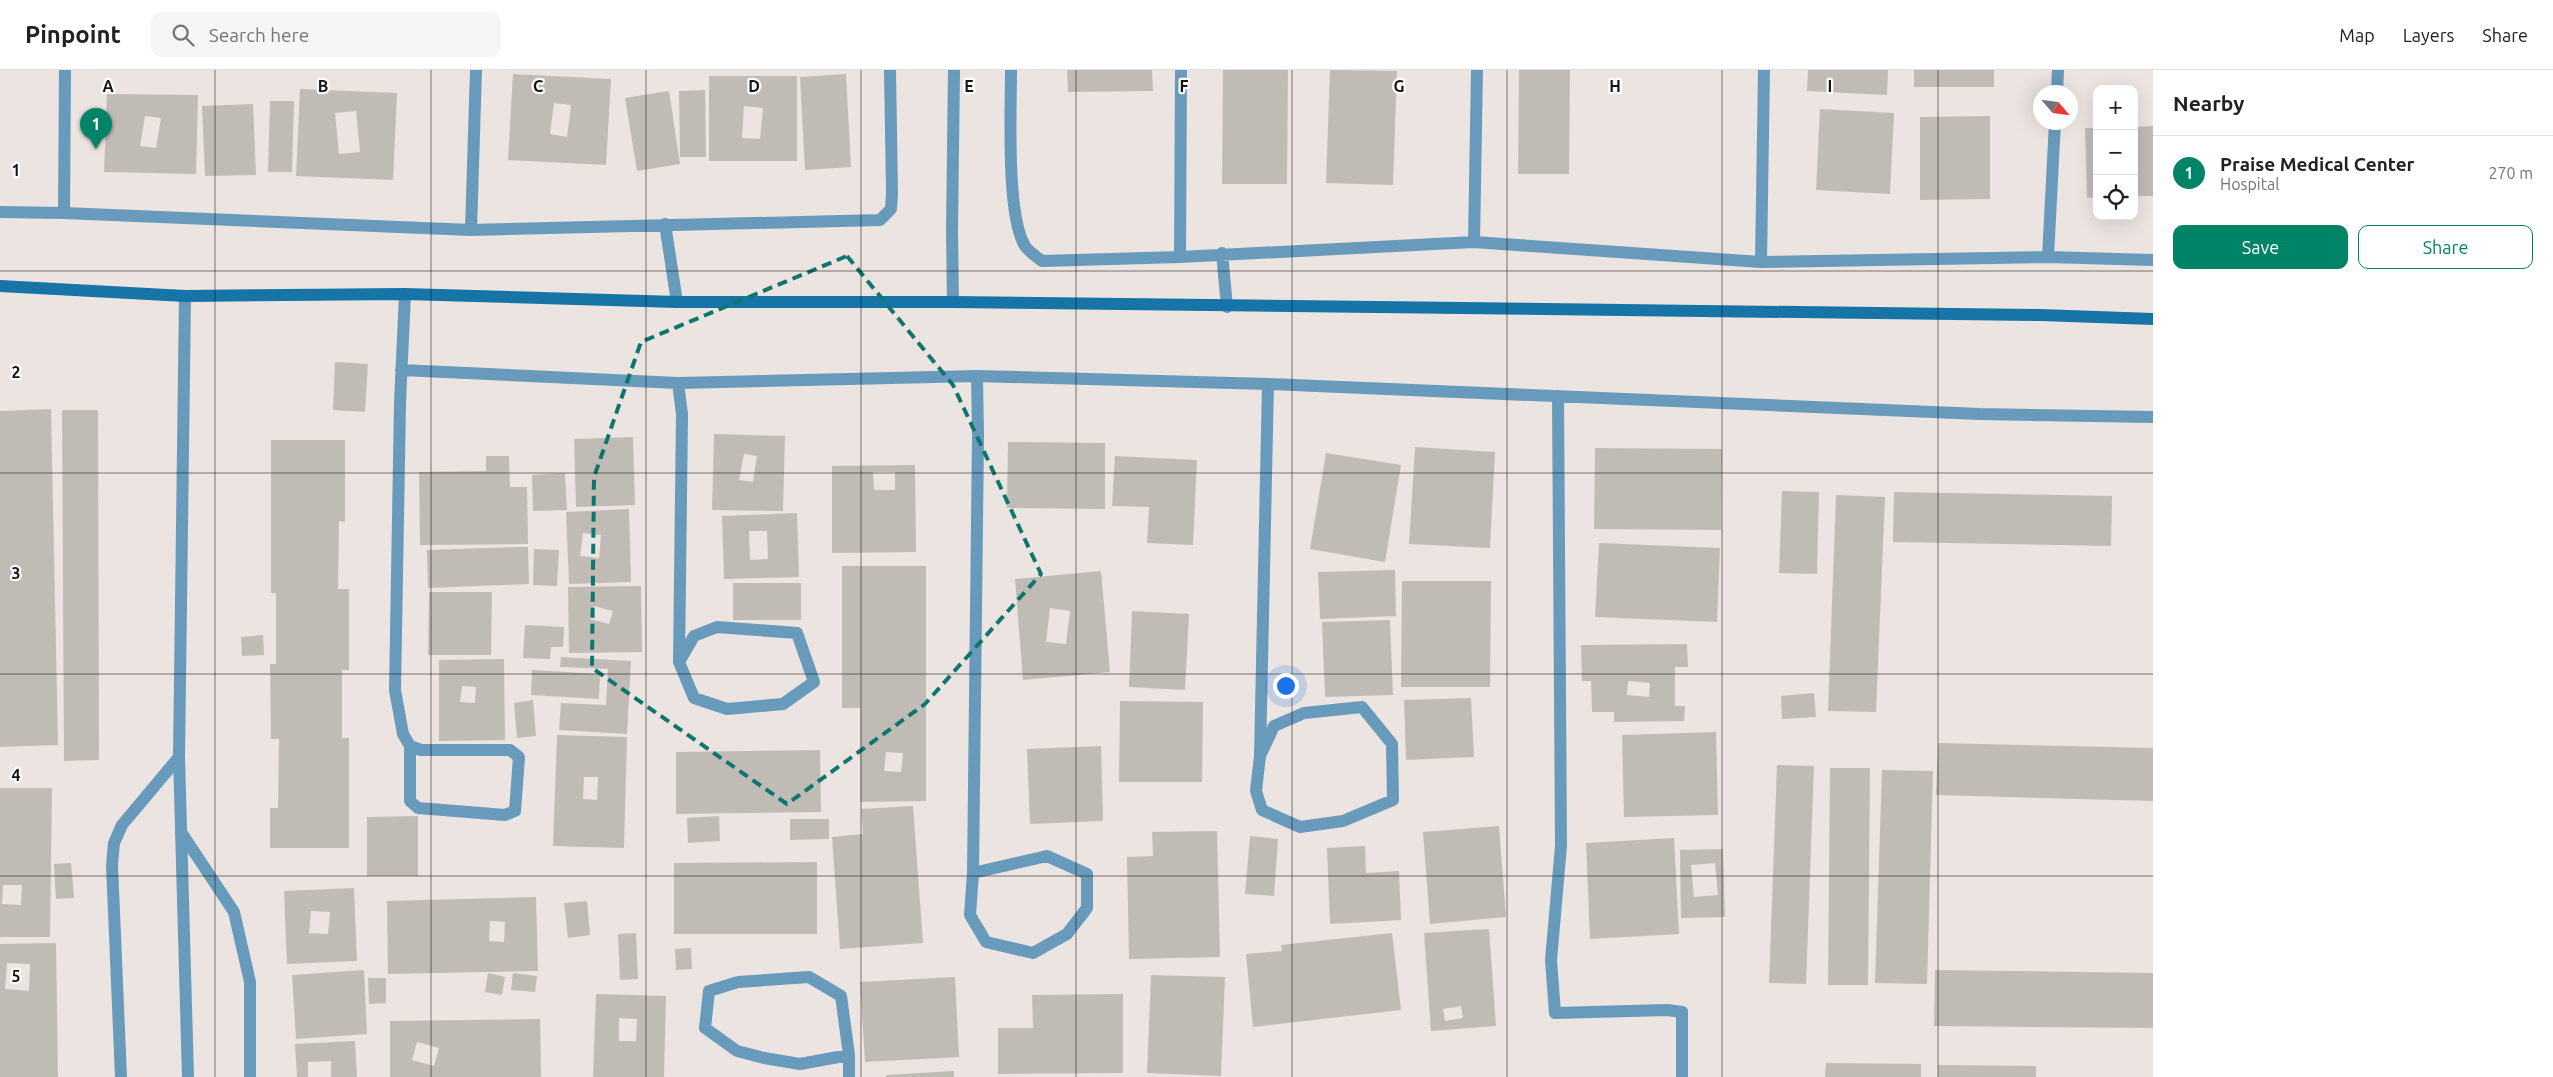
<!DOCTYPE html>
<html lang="en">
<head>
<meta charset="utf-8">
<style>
  :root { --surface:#fff; --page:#f6f6f6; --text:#202124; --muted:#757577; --line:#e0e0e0; --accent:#008468 }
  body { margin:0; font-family:Ubuntu,sans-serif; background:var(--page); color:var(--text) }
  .controls { position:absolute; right:15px; top:15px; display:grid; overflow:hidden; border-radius:10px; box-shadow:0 5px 20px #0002 }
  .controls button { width:45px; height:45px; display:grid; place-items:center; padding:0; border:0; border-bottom:1px solid var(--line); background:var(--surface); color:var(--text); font:25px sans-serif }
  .compass { position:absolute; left:2033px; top:15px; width:45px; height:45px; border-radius:50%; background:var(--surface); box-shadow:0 5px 20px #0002; rotate:118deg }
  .you { position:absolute; left:1285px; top:615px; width:18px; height:18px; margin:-12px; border:4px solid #fff; border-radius:50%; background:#1a73e8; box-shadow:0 0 0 8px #1a73e833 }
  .badge { display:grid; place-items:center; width:32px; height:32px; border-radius:50%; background:var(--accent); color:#fff; font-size:16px; font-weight:700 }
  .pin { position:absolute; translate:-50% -41px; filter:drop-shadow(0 1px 2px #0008) }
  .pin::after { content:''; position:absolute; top:26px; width:18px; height:15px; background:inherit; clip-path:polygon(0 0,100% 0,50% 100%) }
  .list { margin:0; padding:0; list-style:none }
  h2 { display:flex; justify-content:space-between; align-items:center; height:65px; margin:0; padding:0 20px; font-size:21px }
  h2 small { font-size:16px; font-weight:400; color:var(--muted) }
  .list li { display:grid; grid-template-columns:32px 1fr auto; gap:15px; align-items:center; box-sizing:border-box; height:75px; padding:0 20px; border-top:1px solid var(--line) }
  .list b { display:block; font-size:19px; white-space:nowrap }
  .list p { margin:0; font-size:16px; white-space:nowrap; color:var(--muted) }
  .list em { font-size:16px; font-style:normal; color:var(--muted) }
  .actions { display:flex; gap:10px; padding:15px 20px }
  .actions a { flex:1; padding:11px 0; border:1px solid var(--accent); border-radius:10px; text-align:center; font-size:18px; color:var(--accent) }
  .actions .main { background:var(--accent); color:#fff }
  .icon { flex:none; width:28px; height:28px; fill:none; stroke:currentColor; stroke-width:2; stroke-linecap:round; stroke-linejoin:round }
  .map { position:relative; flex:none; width:2153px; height:1007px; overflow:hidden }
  header { display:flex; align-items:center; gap:30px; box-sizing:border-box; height:70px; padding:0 25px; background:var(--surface); border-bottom:1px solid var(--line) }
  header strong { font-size:24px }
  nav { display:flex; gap:28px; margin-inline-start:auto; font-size:18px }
  .search { width:350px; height:45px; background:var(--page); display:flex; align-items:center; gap:12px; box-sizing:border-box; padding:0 18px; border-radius:10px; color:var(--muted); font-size:19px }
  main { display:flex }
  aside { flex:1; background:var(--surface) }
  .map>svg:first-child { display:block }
  .building { fill:#c0bbb5; fill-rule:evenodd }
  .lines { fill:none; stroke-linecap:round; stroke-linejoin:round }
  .lane { stroke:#689abc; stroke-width:12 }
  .street { stroke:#689abc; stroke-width:12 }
  .secondary { stroke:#1674a6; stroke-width:12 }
  .marked { fill:none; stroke:#0f766e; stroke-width:4; stroke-dasharray:10 6; stroke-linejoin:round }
  .grid { fill:none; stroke:#151311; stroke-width:1; stroke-opacity:0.55 }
  .grid-label { font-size:16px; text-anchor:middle; font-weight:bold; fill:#151311; stroke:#fff; stroke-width:4.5; stroke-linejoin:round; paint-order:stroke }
</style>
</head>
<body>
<header>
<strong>Pinpoint</strong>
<div class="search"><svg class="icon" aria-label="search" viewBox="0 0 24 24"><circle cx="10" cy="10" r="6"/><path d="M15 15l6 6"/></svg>Search here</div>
<nav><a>Map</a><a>Layers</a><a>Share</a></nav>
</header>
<main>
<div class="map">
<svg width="2153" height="1007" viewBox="0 0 2153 1007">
  <rect width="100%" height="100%" fill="#ece4e0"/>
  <!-- building -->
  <path class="building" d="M1067,0H1152L1153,21L1068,22Z
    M1223,0H1288L1287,114H1222Z
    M1330,0L1397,1L1393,115L1326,113Z
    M1519,0H1570L1569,104H1518Z
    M1808,0H1888L1887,25L1807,21Z
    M1914,0H1994V17H1914Z
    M513,4L611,9L606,95L508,90ZM554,33L571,35L567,67L550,64Z
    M846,4L851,97L805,100L800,7Z
    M709,6H797V91H709ZM744,36L763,38L760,69L742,68Z
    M300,19L397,23L393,110L296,106ZM356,41L360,82L339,84L335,43Z
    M705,20L706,87H680L679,21Z
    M669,21L680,94L637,101L625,28Z
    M107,24L198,25L196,104L104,102ZM145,46L161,48L156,78L140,76Z
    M270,31H294L292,102H268Z
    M253,34L256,105L205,106L202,36Z
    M1820,39L1894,43L1890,124L1816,120Z
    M1990,46V129L1920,130V47Z
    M2153,56V126H2134V57Z
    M2085,58H2097V127L2087,128Z
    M335,292L368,294L365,342L333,340Z
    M51,339L58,675L0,677V341Z
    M62,340H98L99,690L64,691Z
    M714,364L785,366L783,441L712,440ZM744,384L757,386L753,412L739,410Z
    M633,367L635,435L576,437L574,369Z
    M271,370H345V452L339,451L338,519H349V600H342V668H349V778H270V738H278L279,669H271L270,594H276V523H271Z
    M1008,372L1105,373V439L1007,438Z
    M1415,377L1495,382L1490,478L1409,474Z
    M1595,378L1722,379L1721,460L1594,459Z
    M1326,383L1401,395L1385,492L1310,479Z
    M486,386H509L510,417H527L528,474L420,475L419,402L486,401Z
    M1115,386L1197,390L1193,475L1147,473L1149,437L1112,436Z
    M915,395L916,482L832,483V396ZM873,402H895V420H874Z
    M565,403L567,440L533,441L532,405Z
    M1782,421L1819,422L1817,504L1779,503Z
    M1894,422L2112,426L2111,476L1893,472Z
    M1836,425L1885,427L1876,642L1828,641Z
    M629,439L631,512L569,514L566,442ZM583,463L601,465L599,488L580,486Z
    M797,443L799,507L724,509L722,446ZM749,461H767L768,489L750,490Z
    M1599,473L1720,478L1717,552L1595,547Z
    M517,477H528L529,514L428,518L427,480Z
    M534,479L559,480L557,516L533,515Z
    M842,496H926V731L860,732V638H842ZM886,682L903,683L901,702L884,701Z
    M1395,500L1396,546L1320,549L1318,502Z
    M1101,501L1110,602L1023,610L1015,509ZM1050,538L1070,541L1066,574L1046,572Z
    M1402,511H1491L1490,617H1401Z
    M733,513H801V550H733Z
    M641,516L642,582L569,583L568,517ZM594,536L613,541L609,554L590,549Z
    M429,522H492L491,585H428Z
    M1132,541L1189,544L1185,620L1129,617Z
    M1390,550L1393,625L1325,627L1322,552Z
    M525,555L564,557L563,577H551L550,589L523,588Z
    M263,565L264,585L242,586L241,567Z
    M1687,574L1688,597H1675V636H1685L1684,651L1614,652V642H1592L1591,611H1582L1581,575ZM1628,611L1650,613L1649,627L1627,625Z
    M561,587L631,591L627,664L559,660L561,633L606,635L608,599L560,597Z
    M504,589L505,670L439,671V590ZM462,616L476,617L475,633L460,632Z
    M532,600L600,604L599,629L531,625Z
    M1814,623L1816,647L1782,649L1781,626Z
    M1471,628L1474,687L1406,690L1404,630Z
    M533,630L536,666L517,668L514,633Z
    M1120,631L1203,632L1202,712H1119Z
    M1716,662L1718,745L1624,747L1622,665Z
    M557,665L627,667L624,778L553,776ZM584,707H598L597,730L583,729Z
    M1938,673L2153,678V731L1936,725Z
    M1101,676L1103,751L1030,754L1027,679Z
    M820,680L821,742L676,744V682Z
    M1777,695L1814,696L1806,914L1769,913Z
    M1830,698H1870L1868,915H1828Z
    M1882,700L1933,701L1927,914L1875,913Z
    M0,718H52L50,867H0ZM3,815H22L21,835L2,834Z
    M913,736L923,873L840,879L832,767L863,764L861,739Z
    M418,746V806H367V747Z
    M719,746L720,771L688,773L687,748Z
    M790,749H829V769L790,770Z
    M1499,756L1506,847L1430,854L1423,762Z
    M1217,761L1220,887L1129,889L1127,787L1153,786L1152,762Z
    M1250,766L1278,769L1274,826L1245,824Z
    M1674,768L1679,864L1590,869L1586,773Z
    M1365,776L1366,803L1399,801L1401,850L1330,854L1327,778Z
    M1723,779L1725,847L1681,848L1680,780ZM1715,793L1718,825L1694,827L1691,795Z
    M817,792V864H674V793Z
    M71,793L74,828L56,829L54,794Z
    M354,818L357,891L287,894L284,821ZM311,841L330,842L328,864L309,863Z
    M536,827L538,901L388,904L387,831ZM490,851L505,852L504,872L489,871Z
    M587,831L590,865L568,868L564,833Z
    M1489,859L1496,956L1431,961L1424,863ZM1461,936L1463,948L1445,951L1443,939Z
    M636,863L638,909L620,910L618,864Z
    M1392,863L1401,940L1253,957L1246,884L1282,881L1281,875Z
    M56,873L58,1007H0V874ZM7,893L30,894L29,921L5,919Z
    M691,878L692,899L676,900L675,879Z
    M364,900L367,964L296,969L292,905Z
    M1935,900L2153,903V958L1934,956Z
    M488,903L505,907L502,925L485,922Z
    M513,903L537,906L535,922L511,920Z
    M1151,905L1225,907L1221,1006L1147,1003Z
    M955,907L959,987L865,992L860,912Z
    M368,908H386V933L369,934Z
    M596,924L666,926L664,1007H593ZM619,948L637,949L636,971H619Z
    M1123,924V1003L998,1004V958H1033L1032,925Z
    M540,949L541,1007H390V951ZM417,972L439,978L434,996L412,990Z
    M355,971L357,1007H331V991L308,992V1007H297L295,974Z
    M1826,993L1921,994V1007H1825Z
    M1938,995L2036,996V1007H1938Z
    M954,1001V1007H886V1005Z"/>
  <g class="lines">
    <!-- lane -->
    <path class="lane" d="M181,762L234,842L250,912V1007
      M121,1007L112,795L114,773L122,755L179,687"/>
    <!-- street -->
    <path class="street" d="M1011,0C1011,39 1006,145 1025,176C1029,182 1037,187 1042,191L1180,187L1474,172L1761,192L2048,187L2153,190
      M2057,22L2058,0
      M0,142L64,143L471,160L880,150L891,139L892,123L890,0
      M64,143L65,0
      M665,154L677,232
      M471,160L476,0
      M1474,172L1477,0
      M1222,183L1227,237
      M1180,187L1181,0
      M2048,187L2055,52
      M1761,192L1764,0
      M405,224L400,333L395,620L403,664L410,676V731L418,738L505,745L515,741L519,687L510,680H421L410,676
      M185,226L179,687L188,1007
      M953,232L952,160L954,0
      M401,300L678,313L977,306L1268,314L1980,344L2153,347
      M678,313L682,344L679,592L694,628L727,639L783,634L814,612L797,563L717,557L694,566L679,592
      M1558,326L1561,776L1551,890L1555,943L1667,940L1682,942V1007
      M1260,686L1274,656L1304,643L1362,637L1392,674L1393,730L1343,751L1300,757L1262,740L1256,721L1260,686L1268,314
      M973,803L1047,786L1087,804V838L1067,864L1033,883L986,872L970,845L973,803L978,365L977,306
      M849,985L800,994L764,988L737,981L705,958L709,921L738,912L809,907L841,926L849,985V1007"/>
    <!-- secondary -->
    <path class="secondary" d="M0,216L185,226L405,224L677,232H953L2040,245L2153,249"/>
  </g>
  <!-- marked area -->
  <path class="marked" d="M847,186L953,315L1041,504L925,634L787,734L592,598L594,407L641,272Z"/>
  <!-- grid -->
  <path class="grid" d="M215,0V1007M431,0V1007M646,0V1007M861,0V1007M1076,0V1007M1292,0V1007M1507,0V1007M1722,0V1007M1938,0V1007M0,201H2153M0,403H2153M0,604H2153M0,806H2153"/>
  <g class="grid-label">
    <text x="108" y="22">A</text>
    <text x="323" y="22">B</text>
    <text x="538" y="22">C</text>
    <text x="754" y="22">D</text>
    <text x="969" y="22">E</text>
    <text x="1184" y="22">F</text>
    <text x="1399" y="22">G</text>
    <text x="1615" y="22">H</text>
    <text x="1830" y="22">I</text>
    <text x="16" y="106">1</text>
    <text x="16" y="308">2</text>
    <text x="16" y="509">3</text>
    <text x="16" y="711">4</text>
    <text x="16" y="912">5</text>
  </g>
</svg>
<div class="controls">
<button>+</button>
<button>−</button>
<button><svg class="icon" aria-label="locate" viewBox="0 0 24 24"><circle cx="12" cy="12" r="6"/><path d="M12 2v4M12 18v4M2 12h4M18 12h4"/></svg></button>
</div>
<svg class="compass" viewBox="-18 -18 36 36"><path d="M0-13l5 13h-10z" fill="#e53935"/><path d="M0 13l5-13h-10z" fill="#757577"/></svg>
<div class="you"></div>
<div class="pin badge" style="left:96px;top:79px">1</div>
</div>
<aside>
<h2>Nearby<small></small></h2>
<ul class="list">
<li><span class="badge">1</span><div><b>Praise Medical Center</b><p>Hospital</p></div><em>270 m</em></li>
</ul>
<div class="actions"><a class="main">Save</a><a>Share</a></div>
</aside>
</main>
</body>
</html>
